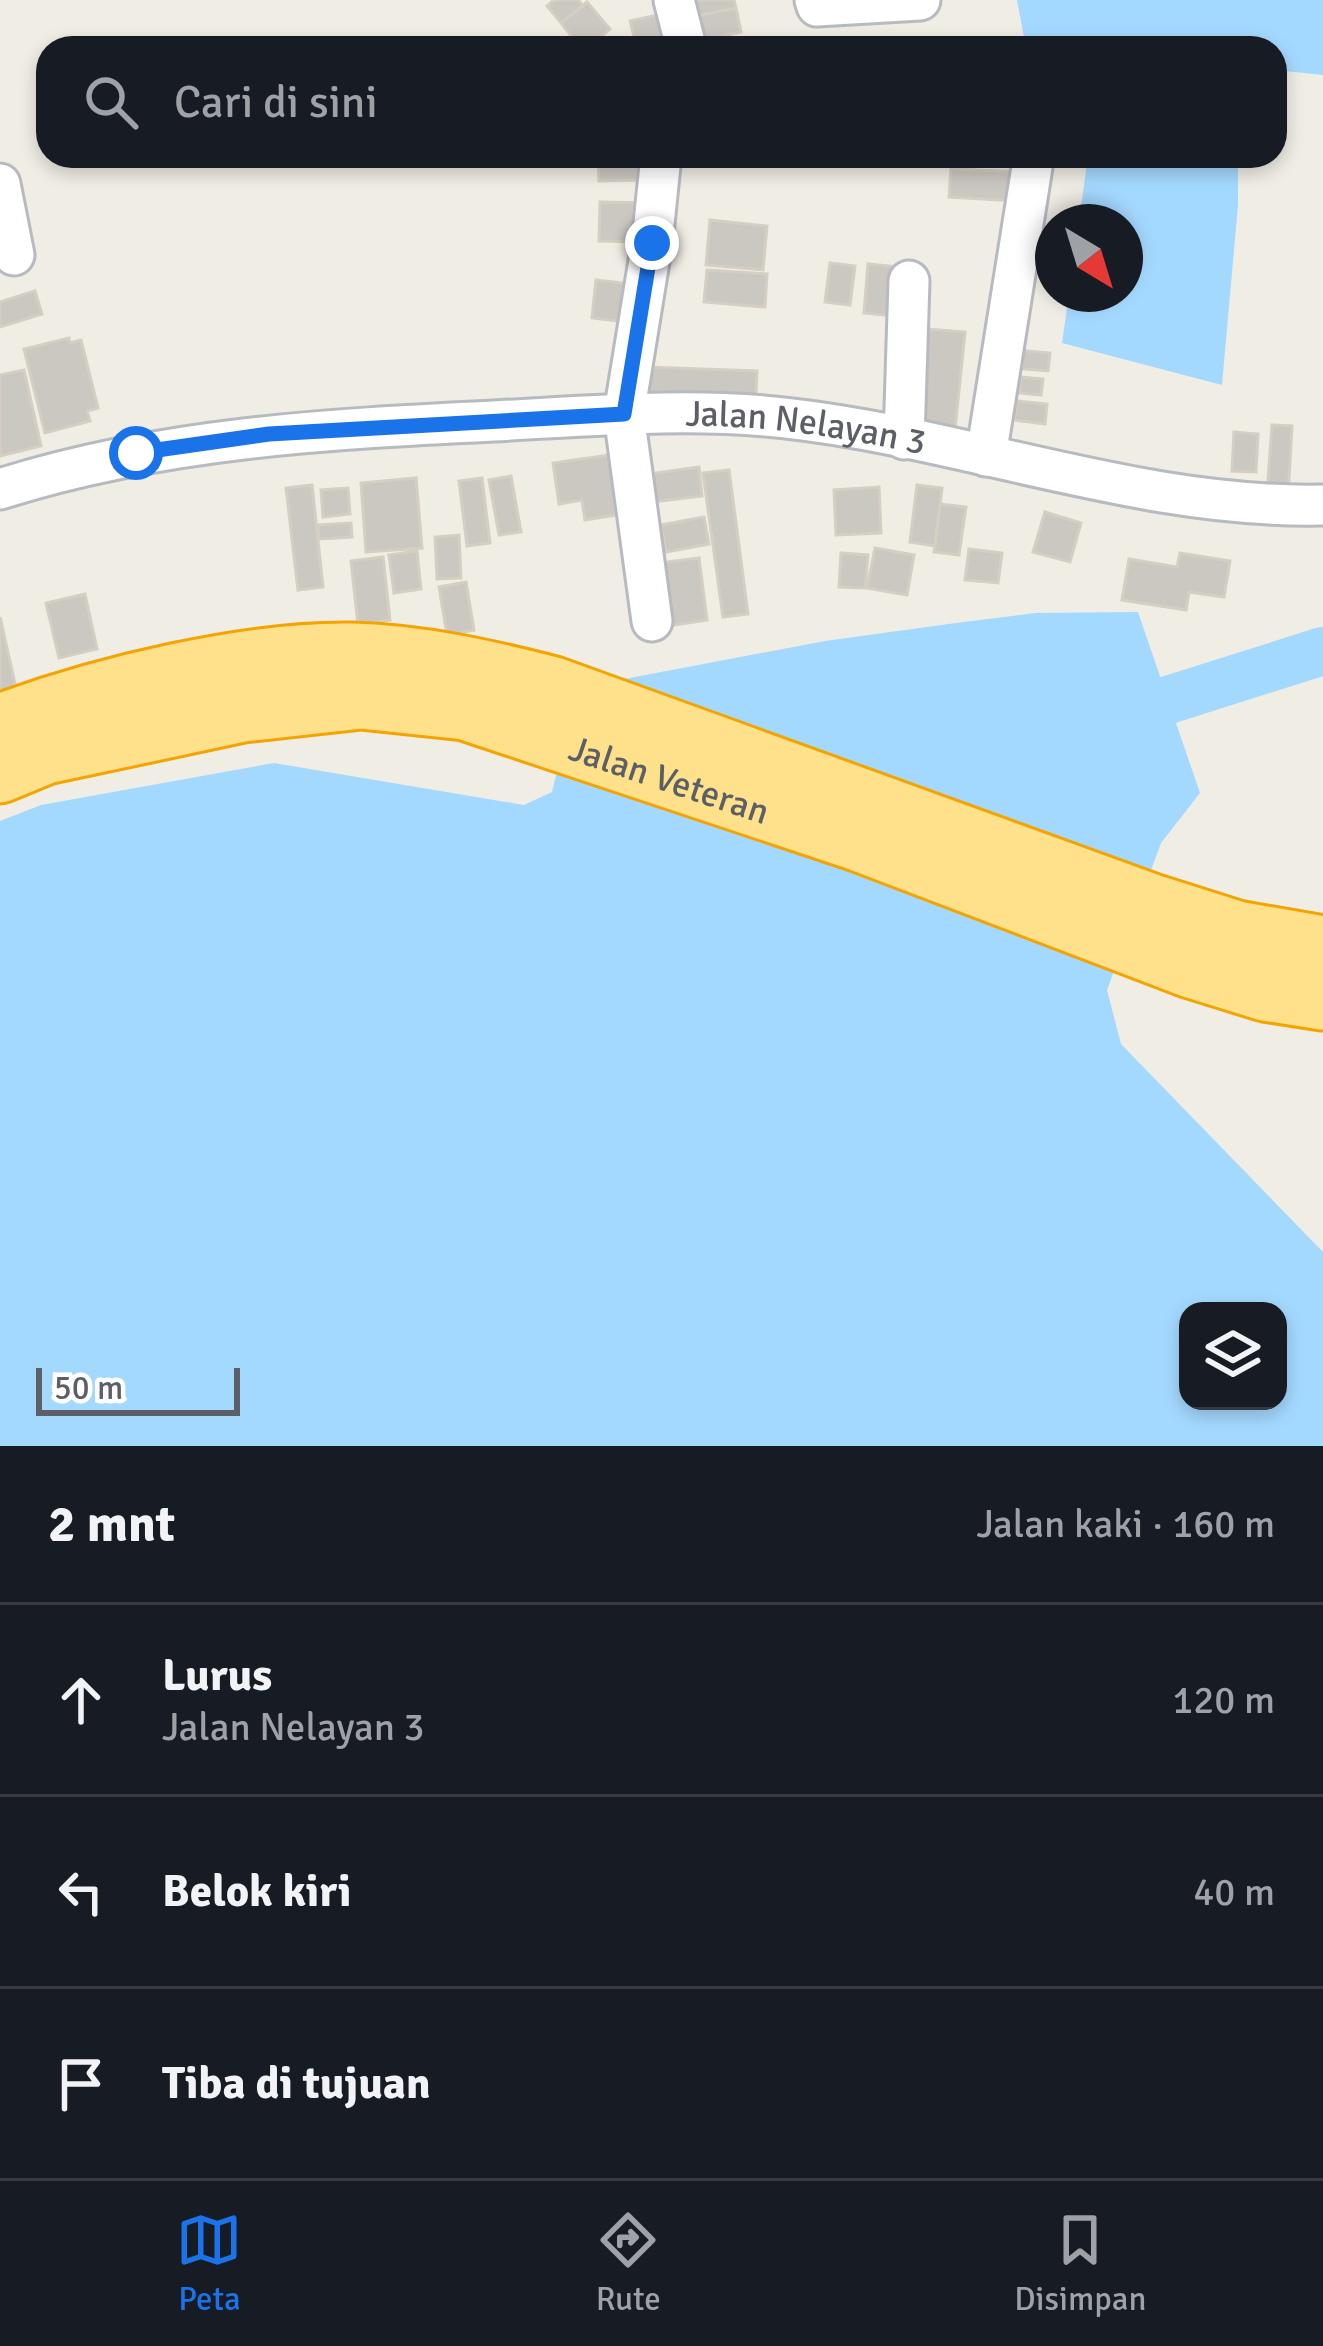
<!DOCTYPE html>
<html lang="id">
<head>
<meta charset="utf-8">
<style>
  :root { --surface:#171b24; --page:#20242c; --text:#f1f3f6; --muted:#9ea1a6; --line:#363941; --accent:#1a73e8 }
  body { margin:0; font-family:Signika,sans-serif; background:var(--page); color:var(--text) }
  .controls { position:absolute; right:36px; bottom:36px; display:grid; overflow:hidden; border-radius:24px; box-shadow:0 6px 18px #0003 }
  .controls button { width:108px; height:108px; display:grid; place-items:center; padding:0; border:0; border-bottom:3px solid var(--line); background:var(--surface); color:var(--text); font:60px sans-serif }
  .compass { position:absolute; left:1035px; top:204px; width:108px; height:108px; border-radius:50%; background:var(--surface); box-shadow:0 6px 18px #0003; rotate:142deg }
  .scale { position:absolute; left:36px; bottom:30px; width:204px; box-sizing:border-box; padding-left:12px; border:6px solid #5c6066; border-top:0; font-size:33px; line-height:42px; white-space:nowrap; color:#5c6066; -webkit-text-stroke:9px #fff; paint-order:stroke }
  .stop { position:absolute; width:36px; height:36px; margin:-27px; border:9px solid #1a73e8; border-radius:50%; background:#fff }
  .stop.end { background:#1a73e8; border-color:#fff; box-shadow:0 3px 12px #0008 }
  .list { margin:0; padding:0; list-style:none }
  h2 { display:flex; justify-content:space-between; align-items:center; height:156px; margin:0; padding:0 48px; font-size:51px }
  h2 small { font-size:39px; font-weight:400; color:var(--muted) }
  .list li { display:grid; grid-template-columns:78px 1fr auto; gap:36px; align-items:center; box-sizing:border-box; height:192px; padding:0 48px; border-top:3px solid var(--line) }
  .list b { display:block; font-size:45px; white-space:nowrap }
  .list p { margin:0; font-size:39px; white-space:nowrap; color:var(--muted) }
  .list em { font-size:39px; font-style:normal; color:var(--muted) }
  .icon { flex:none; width:66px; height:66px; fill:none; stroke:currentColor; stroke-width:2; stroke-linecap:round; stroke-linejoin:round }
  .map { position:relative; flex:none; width:1323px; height:1446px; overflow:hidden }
  .search { position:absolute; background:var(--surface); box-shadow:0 6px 18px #0003; left:36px; right:36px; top:36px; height:132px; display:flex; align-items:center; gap:30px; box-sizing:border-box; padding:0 42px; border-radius:36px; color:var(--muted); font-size:45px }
  .sheet { height:732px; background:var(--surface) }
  nav { display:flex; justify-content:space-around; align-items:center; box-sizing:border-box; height:168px; border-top:3px solid var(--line); background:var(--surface); font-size:33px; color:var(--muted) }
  nav a { display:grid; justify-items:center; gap:6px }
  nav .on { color:var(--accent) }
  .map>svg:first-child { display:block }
  .water { fill:#a4d9ff; fill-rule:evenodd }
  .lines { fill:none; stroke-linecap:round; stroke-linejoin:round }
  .river { stroke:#a4d9ff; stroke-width:48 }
  .building { fill:#cbc7c1; stroke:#d5cec2; stroke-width:3 }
  .minor-casing { stroke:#b7babf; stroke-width:45 }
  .highway-casing { stroke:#f3a400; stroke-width:63 }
  .minor { stroke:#fff; stroke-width:39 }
  .highway { stroke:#ffe08b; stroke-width:57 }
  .route { stroke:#1a73e8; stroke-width:15 }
  .labels { text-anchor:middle; stroke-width:9; stroke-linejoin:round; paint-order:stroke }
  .street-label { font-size:36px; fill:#5c6066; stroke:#fff }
</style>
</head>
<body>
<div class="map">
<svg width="1323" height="1446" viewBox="0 0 1323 1446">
  <rect width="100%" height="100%" fill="#efede4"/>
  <!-- water -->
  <path class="water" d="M1017,0H1323V75L1275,70V48H1026Z
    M1088,156H1238V205L1222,385L1062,343L1069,294H1125V222H1079Z
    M1138,612L1200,793L1161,843L1107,990L1121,1044L1323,1252V1446H0V821L41,805L274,763L524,805L552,792L577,688L825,641L956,623L1036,613ZM1188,1311H1278V1401H1188Z"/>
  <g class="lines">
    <!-- river -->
    <path class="river" d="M1168,700L1323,651"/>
  </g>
  <!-- building -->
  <path class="building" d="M554,0H578L583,6L561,23L547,6Z
    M682,0H734L736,8L686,18Z
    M587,2L610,29L587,48H581L561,23Z
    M736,8L741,32L697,41L692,17Z
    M658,15L662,31L667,30L671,48H622L620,40L634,37L630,21Z
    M598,156H650V180L599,181Z
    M951,169L1021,172L1020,201L949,197Z
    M600,202L650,203L649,242L599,241Z
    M710,220L767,226L763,270L706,265Z
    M830,263L855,266L850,305L825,302Z
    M868,264L900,267L895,316L864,313Z
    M707,270L767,274L765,307L704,302Z
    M596,280L640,285L636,323L592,318Z
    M35,291L42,314L0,327V302Z
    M915,328L965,332L955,429L905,424Z
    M69,338L70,343L81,340L98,408L87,411L90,421L45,433L24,349Z
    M1016,350L1050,353L1048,371L1014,368Z
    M646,367L757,371L755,413L645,409Z
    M24,370L41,446L0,456V375Z
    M1021,377L1043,379L1041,395L1019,393Z
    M1017,401L1047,404L1045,424L1014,420Z
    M1272,425L1292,426L1288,496L1267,495Z
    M1234,432L1258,434L1256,472L1232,471Z
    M617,454L622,495L614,496L616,515L585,520L582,500L559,504L553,463Z
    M699,467L702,496L652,502L649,474Z
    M729,470L748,614L723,617L703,473Z
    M511,476L521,532L499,535L489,480Z
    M416,478L422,548L366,552L361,483Z
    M482,478L490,543L467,546L459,481Z
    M312,485L323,587L298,590L286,488Z
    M917,485L942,488L935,546L910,542Z
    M879,487L881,533L836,535L834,490Z
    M348,488L350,514L323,517L321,490Z
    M940,504L966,507L959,555L934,552Z
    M1045,512L1081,523L1070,562L1033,552Z
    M704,517L709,544L666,552L661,525Z
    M351,523L352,537L319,539L318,525Z
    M459,535L461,578L437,579L435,537Z
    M875,548L914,555L907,595L867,588Z
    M969,549L1002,553L998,583L965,580Z
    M417,551L421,589L394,593L389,555Z
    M841,553L868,555L865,588L839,587Z
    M1180,553L1230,561L1224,597L1189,592L1186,610L1122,600L1129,559L1177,567Z
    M383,557L390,620L358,625L351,561Z
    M699,558L707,620L668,626L660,563Z
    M466,582L474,630L447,635L439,587Z
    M85,594L97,649L59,658L46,603Z
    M0,617L16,688L0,692Z"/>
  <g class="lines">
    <!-- minor casing -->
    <g class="minor-casing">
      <g id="minor">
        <path d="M674,0L685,43"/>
        <path d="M815,0L817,6L920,0"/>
        <path d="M0,184L14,255"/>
        <path d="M904,439L909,281"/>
        <path d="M986,456L1032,167"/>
        <path id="s1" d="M0,489C161,438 327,429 494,421C590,416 689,407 785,418C966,438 1140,509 1323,505"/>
        <path d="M652,621L624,414L652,243L661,156"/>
      </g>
    </g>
    <!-- highway casing -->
    <g class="highway-casing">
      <g id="highway">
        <path d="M0,723C100,686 247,650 353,652C422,654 488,669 554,686L1155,904L1237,930L1323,945"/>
        <path id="s2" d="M0,774L46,755L243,713L361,700L465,711L858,842L1191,969L1265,992L1323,1001"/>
      </g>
    </g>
    <!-- minor -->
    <use href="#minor" class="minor"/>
    <!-- highway -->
    <use href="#highway" class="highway"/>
  </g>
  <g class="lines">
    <!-- route -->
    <path class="route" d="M136,453L269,434L624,414L652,243"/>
  </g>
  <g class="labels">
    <!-- street labels -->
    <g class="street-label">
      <text dy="13" stroke="none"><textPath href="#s1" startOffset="813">Jalan Nelayan 3</textPath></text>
      <text dy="13" stroke="none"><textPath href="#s2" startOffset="690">Jalan Veteran</textPath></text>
    </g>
  </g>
</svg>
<div class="controls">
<button><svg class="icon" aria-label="layers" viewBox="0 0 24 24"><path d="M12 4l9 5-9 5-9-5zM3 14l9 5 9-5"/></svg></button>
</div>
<svg class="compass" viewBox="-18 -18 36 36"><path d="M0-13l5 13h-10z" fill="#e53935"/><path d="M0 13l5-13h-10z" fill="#9ea1a6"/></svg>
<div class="scale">50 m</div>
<div class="stop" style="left:136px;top:453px"></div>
<div class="stop end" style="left:652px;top:243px"></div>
<div class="search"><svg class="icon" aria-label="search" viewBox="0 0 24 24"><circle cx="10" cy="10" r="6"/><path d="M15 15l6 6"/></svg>Cari di sini</div>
</div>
<section class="sheet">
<h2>2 mnt<small>Jalan kaki · 160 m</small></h2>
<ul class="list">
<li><svg class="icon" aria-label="ahead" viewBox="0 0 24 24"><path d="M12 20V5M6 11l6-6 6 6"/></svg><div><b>Lurus</b><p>Jalan Nelayan 3</p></div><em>120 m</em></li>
<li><svg class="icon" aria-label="left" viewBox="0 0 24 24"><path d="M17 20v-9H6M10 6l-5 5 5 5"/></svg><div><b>Belok kiri</b></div><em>40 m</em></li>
<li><svg class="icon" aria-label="arrive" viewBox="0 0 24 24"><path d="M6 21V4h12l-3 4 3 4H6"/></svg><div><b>Tiba di tujuan</b></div></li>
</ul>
</section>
<nav>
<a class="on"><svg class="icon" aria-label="map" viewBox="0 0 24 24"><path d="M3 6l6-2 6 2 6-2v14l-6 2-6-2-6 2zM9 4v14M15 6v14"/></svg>Peta</a>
<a><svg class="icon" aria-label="directions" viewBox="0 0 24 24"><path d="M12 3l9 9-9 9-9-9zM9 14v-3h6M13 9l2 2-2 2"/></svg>Rute</a>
<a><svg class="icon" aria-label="saved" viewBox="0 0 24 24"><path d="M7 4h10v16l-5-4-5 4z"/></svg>Disimpan</a>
</nav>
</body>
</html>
